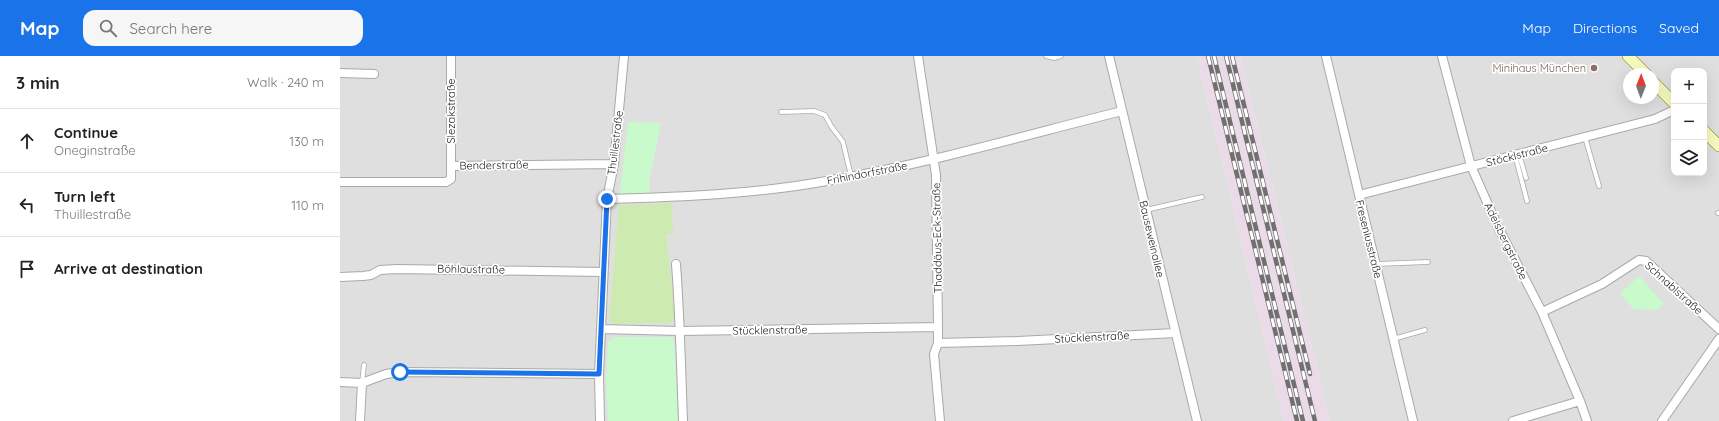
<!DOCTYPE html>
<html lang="en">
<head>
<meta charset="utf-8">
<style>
  :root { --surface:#fff; --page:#f6f6f6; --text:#222; --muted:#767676; --line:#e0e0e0; --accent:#1a73e8 }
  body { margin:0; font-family:Quicksand,sans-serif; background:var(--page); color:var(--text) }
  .controls { position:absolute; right:12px; top:12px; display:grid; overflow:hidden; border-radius:8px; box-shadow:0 4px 16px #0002 }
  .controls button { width:36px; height:36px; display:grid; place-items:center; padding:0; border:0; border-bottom:1px solid var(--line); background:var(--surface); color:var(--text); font:20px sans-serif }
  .compass { position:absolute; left:1283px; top:12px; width:36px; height:36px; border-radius:50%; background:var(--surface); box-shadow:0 4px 16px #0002; rotate:1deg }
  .stop { position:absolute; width:12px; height:12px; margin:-9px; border:3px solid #1a73e8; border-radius:50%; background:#fff }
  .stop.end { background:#1a73e8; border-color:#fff; box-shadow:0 1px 4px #0008 }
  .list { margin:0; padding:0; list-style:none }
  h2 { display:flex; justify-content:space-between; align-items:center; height:52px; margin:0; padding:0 16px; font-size:17px }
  h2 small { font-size:13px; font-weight:400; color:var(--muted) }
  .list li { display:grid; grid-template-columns:26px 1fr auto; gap:12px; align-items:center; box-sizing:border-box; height:64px; padding:0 16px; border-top:1px solid var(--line) }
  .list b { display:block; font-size:15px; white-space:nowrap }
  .list p { margin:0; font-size:13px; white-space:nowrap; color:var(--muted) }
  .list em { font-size:13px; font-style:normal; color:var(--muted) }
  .icon { flex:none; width:22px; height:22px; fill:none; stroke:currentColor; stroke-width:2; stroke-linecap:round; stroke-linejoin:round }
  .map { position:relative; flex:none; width:1379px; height:365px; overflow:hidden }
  header { display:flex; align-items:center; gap:24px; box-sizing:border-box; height:56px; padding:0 20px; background:var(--accent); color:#fff }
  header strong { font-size:19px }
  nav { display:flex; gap:22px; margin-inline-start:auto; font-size:14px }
  .search { width:280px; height:36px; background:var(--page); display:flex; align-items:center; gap:10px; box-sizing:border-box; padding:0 14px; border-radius:12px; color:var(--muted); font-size:15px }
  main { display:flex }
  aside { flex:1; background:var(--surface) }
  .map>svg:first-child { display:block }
  .residential { fill:#e0dfdf; fill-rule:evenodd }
  .industrial { fill:#ebdbe8 }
  .grass { fill:#cdebb0 }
  .park { fill:#c8facc }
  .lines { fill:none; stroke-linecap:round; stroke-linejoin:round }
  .lane-casing { stroke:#a9a9a9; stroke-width:5.5 }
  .street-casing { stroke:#a9a9a9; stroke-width:10 }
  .secondary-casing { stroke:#707d05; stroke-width:12 }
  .lane { stroke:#fff; stroke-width:4 }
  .street { stroke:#fff; stroke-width:8 }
  .secondary { stroke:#f7fabf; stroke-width:11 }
  .rail-casing { stroke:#707070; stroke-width:4.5 }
  .rail { stroke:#fff; stroke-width:3; stroke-dasharray:9; stroke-linecap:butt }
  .route { stroke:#1a73e8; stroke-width:5 }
  .education-dot { fill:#8d6e63; stroke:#fff; stroke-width:1.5 }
  .labels { text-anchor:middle; stroke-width:3.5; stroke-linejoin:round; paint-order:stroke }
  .education-label { font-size:11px; fill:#785e54; stroke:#fff; text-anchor:end }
  .street-label { font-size:11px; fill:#222; stroke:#fff }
</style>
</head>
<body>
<header>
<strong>Map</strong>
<div class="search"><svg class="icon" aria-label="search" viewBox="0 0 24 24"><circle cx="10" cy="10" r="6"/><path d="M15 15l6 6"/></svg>Search here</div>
<nav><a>Map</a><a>Directions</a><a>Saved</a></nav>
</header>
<main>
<aside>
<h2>3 min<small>Walk · 240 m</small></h2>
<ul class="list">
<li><svg class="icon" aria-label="ahead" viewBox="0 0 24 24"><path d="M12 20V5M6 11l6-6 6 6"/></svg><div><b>Continue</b><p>Oneginstraße</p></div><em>130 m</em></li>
<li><svg class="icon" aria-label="left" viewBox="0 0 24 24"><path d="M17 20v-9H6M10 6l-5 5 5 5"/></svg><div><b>Turn left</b><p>Thuillestraße</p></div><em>110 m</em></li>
<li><svg class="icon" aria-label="arrive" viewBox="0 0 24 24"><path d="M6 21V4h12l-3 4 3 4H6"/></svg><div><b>Arrive at destination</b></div></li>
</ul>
</aside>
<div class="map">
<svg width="1379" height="365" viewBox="0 0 1379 365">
  <rect width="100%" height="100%" fill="#f2efe9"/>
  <!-- residential -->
  <path class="residential" d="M0,0H857L944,365H0Z
    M900,0H1379V365H990ZM1334,15H1364V117H1334ZM1289,18H1313V42H1289Z"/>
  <!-- industrial -->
  <path class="industrial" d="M857,0H900L990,365H944Z"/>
  <!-- grass -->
  <path class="grass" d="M332,147L333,177L326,178L335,261L332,267L273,268L269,263L279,149Z"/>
  <!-- park -->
  <path class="park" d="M288,66L321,67L310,121L309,137L281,138L280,136Z
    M1299,220L1324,248L1316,254L1294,253L1280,238Z
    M273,281H331L334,284L338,365H268L266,324L268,286Z"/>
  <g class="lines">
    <!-- lane casing -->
    <g class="lane-casing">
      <path id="lane" d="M706,0L714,2L721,0
        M441,56L474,55L485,59L491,70L503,86L511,120
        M1245,81L1259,130
        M1179,98L1186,122
        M1175,99L1187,145
        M806,154L862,141
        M1378,157H1379
        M1036,208L1088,206
        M1053,283L1085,274
        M22,327L24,309"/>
    </g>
    <!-- street casing -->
    <g class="street-casing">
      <path id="street" d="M111,0V110
        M578,0L596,119L598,271V287L594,298L600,365
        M769,0L857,365
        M986,0L1073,365
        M1102,0L1131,110L1158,171L1202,256L1240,345L1247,365
        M0,17L34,18
        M0,126H106L111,123V110L274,108
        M1019,139L1315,63L1334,54
        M267,143C342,141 418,138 492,124C590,107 686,79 782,55
        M336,208C340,260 341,313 343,365
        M0,221L23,220L31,219L40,214L57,213L263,216
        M1202,256L1262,228L1299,204L1306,205L1379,273
        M261,273L339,275L598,271
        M598,287L678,285L835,277
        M0,326L22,327L46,318L60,316L259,318
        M20,365L22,327
        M260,365L259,318L267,143L274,108L284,0
        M1173,365L1240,345
        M1322,365L1379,283"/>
    </g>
    <!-- secondary casing -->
    <g class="secondary-casing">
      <path id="secondary" d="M1288,0L1306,18
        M1313,26L1334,47
        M1364,75L1379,90"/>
    </g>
    <!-- lane -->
    <use href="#lane" class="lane"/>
    <!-- street -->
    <use href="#street" class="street"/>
    <!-- secondary -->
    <use href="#secondary" class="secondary"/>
    <!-- rail casing -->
    <g class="rail-casing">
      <path id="rail" d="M868,0L957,365
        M874,0L963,365
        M886,0L975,365
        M892,0L970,318"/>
    </g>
    <!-- rail -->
    <use href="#rail" class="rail"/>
  </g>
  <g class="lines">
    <!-- route -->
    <path class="route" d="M60,316L259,318L267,143"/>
  </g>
  <!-- markers -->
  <circle class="education-dot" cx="1254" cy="12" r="4"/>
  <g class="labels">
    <!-- education labels -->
    <g class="education-label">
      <text x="1246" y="16">Minihaus München</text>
    </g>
    <!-- street labels -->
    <g class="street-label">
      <text transform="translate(111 55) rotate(-90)" y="4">Slezakstraße</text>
      <text transform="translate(275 87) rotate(-83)" y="4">Thuillestraße</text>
      <text transform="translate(1177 99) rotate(-14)" y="4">Stöcklstraße</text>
      <text transform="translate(154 109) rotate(-1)" y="4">Benderstraße</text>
      <text transform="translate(527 117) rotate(-11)" y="4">Frihindorfstraße</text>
      <text transform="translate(597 182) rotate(-91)" y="4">Thaddäus-Eck-Straße</text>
      <text transform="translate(812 183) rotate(77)" y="4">Bauseweinallee</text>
      <text transform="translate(1029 183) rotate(76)" y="4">Freseniusstraße</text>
      <text transform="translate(1166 185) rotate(64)" y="4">Adelsbergstraße</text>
      <text transform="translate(131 213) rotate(1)" y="4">Böhlaustraße</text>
      <text transform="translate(1334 232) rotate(42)" y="4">Schnablstraße</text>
      <text transform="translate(430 274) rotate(-1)" y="4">Stücklenstraße</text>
      <text transform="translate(752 281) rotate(-3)" y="4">Stücklenstraße</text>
    </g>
  </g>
</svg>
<div class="controls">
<button>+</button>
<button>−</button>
<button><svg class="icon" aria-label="layers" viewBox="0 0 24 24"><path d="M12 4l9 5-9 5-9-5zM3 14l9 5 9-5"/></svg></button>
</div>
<svg class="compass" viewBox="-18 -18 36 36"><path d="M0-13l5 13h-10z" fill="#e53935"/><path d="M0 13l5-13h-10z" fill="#767676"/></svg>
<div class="stop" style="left:60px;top:316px"></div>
<div class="stop end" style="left:267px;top:143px"></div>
</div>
</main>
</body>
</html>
